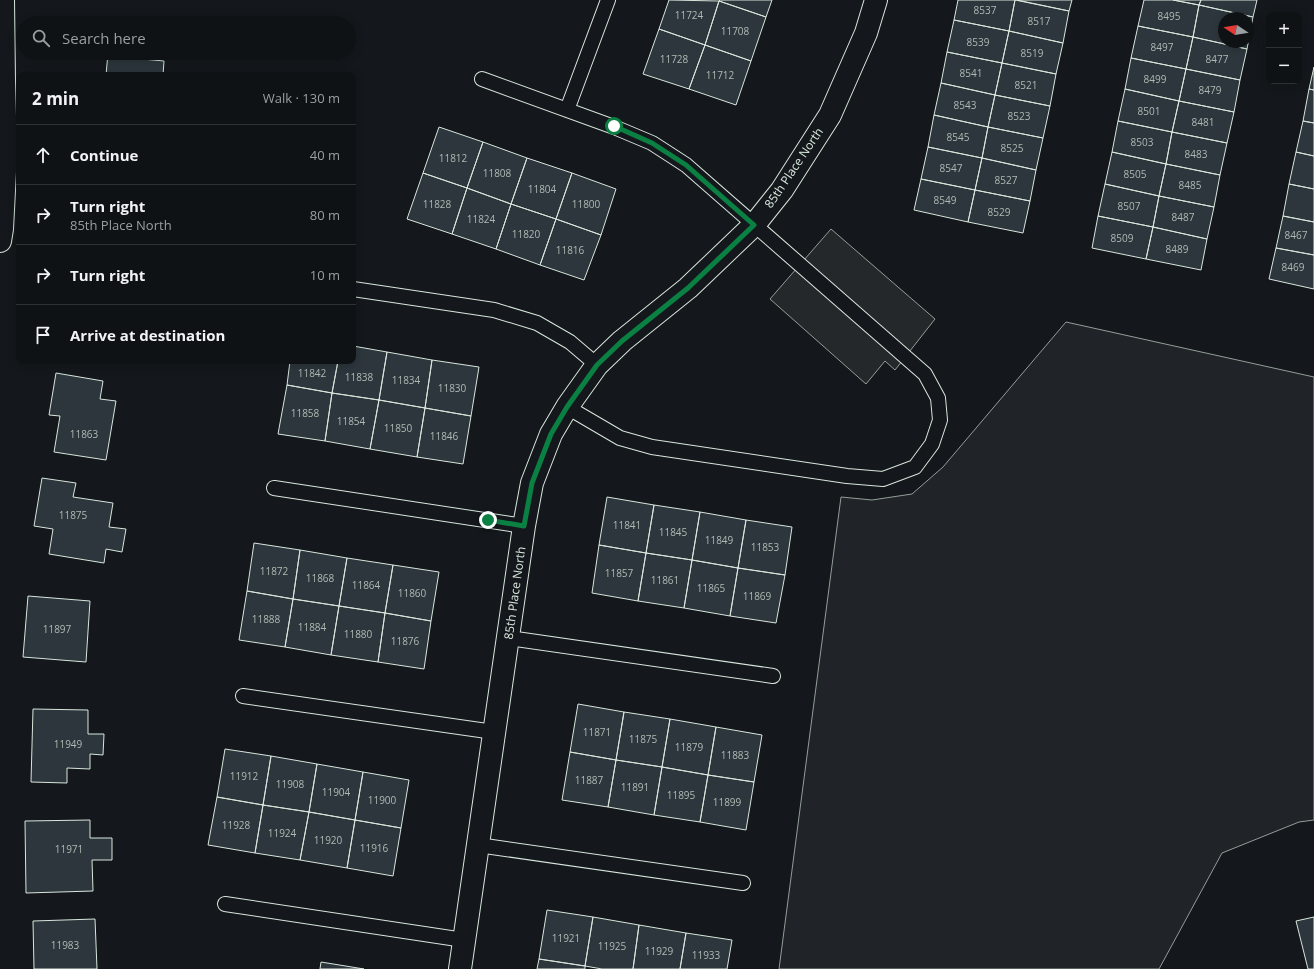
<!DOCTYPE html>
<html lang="en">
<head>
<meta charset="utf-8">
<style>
  :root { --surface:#0f1215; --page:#1d2022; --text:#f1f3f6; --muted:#9b9ea0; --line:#2f3234 }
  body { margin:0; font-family:"Open Sans",sans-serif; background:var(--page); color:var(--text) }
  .controls { position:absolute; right:12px; top:12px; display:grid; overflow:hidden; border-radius:8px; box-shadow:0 2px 10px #0003 }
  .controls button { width:36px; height:36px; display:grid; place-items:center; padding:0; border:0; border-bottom:1px solid var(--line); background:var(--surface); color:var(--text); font:20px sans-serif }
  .compass { position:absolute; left:1218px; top:12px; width:36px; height:36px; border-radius:50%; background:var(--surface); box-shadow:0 2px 10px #0003; rotate:282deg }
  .stop { position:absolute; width:12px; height:12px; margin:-9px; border:3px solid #0b8043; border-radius:50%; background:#fff }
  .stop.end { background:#0b8043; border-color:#fff; box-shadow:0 1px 4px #0008 }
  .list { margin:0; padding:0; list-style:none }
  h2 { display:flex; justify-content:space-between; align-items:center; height:52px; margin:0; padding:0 16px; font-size:17px }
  h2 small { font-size:13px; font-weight:400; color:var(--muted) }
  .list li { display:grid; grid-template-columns:26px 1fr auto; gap:12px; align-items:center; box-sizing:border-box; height:60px; padding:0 16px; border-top:1px solid var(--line) }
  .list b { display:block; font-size:15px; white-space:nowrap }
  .list p { margin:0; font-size:13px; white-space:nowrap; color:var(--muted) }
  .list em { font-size:13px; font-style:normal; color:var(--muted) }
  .icon { flex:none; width:22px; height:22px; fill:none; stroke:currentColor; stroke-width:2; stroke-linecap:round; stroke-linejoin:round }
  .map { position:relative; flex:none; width:1314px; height:969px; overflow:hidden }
  .search { position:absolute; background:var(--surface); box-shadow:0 2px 10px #0003; left:16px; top:16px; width:340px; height:44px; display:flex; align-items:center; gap:10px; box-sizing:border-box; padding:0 14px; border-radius:22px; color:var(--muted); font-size:15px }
  .panel { position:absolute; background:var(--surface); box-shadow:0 2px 10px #0003; left:16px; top:72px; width:340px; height:292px; border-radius:8px }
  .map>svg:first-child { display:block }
  .green { fill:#202428; stroke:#939e99 }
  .parking { fill:#24282b; stroke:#939e99 }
  .building { fill:#2c363c; stroke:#d8e6dc; fill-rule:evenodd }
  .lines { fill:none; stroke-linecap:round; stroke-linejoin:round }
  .lane-casing { stroke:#d8e6dc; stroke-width:16 }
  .street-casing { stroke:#d8e6dc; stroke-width:24 }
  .lane { stroke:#14181c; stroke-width:14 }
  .street { stroke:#14181c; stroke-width:22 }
  .route { stroke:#0b8043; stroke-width:5 }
  .labels { text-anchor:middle; stroke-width:3; stroke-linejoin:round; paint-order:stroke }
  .number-label { font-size:10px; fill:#adbab4 }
  .street-label { font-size:12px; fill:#d8e6dc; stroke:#14181c }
</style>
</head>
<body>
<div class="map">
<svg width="1314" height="969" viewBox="0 0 1314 969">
  <rect width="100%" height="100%" fill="#14181c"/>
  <!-- green -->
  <path class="green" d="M1066,322L1314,377V820L1299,822L1222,853L1159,969H779L841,497L872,500L912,494L943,467Z"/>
  <!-- parking -->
  <path class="parking" d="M831,229L935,319L895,370L885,361L866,384L770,299Z"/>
  <!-- building -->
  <path class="building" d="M669,0L719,1L705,45L659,29Z
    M720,0H772L766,17L719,1Z
    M958,0H1015L1009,31L954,20Z
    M1015,0L1069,11L1063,43L1009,31Z
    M1017,0H1072L1069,11Z
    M1144,0H1173L1199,5L1193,37L1138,26Z
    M1173,0H1201L1199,5Z
    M1201,0H1257L1253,17L1199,5Z
    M719,1L766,17L751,61L705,45Z
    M1199,5L1253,17L1247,49L1193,37ZM1224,18H1248V42H1224Z
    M954,20L1009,31L1002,63L947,52Z
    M1138,26L1193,37L1186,69L1131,58Z
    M659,29L705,45L689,89L643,74Z
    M1009,31L1063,43L1056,74L1002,63Z
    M1193,37L1247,49L1240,80L1186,69Z
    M705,45L751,61L736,105L689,89Z
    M947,52L1002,63L995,95L941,83Z
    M108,53H142V59L164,61L163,75H106Z
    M1131,58L1186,69L1179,101L1125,89Z
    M1002,63L1056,74L1050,106L995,95Z
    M1314,67V90L1309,89Z
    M1186,69L1240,80L1234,112L1179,101Z
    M941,83L995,95L988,127L934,115Z
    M1125,89L1179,101L1172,132L1118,121Z
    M1309,89L1314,90V123L1303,121Z
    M995,95L1050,106L1043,138L988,127Z
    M1179,101L1234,112L1227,143L1172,132Z
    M934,115L988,127L982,158L928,147Z
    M1118,121L1172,132L1166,164L1112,152Z
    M1303,121L1314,123V156L1296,152Z
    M439,127L483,142L467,188L423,173Z
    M988,127L1043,138L1036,170L982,158Z
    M1172,132L1227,143L1220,175L1166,164Z
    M483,142L527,158L511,204L467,188Z
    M928,147L982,158L975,190L921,179Z
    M1112,152L1166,164L1159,196L1105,184Z
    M1296,152L1314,156V189L1289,184Z
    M527,158L572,173L556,219L511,204Z
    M982,158L1036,170L1030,201L975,190Z
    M1166,164L1220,175L1214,207L1159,196Z
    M423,173L467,188L452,234L407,219Z
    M572,173L616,189L601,235L556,219Z
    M921,179L975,190L968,222L914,210Z
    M1105,184L1159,196L1153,227L1098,216Z
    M1289,184L1314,189V222L1283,216Z
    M467,188L511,204L496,249L452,234Z
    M975,190L1030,201L1023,233L968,222Z
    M1159,196L1214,207L1207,239L1153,227Z
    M511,204L556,219L540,265L496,249Z
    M1098,216L1153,227L1146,259L1092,248Z
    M1283,216L1314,222V255L1276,248Z
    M556,219L601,235L584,280L540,265Z
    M1153,227L1207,239L1201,270L1146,259Z
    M1276,248L1314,255V289L1269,279Z
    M353,346L387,352L379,400L332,393L338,361H353Z
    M387,352L432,360L425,408L379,400Z
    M432,360L479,367L471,416L425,408Z
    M290,361H338L332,393L287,385Z
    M56,373L103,381L100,399L116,401L106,460L54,452L60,416L49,415Z
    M287,385L332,393L325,441L278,434Z
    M332,393L379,400L370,449L325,441Z
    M379,400L425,408L417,457L370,449Z
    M425,408L471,416L463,464L417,457Z
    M42,478L76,483L73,497L113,503L109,527L126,529L122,552L106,549L104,563L49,554L53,529L34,526Z
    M607,497L654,505L646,553L599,545Z
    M654,505L700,512L692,560L646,553Z
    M700,512L746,520L738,568L692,560Z
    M746,520L792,527L785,575L738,568Z
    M254,543L300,550L293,599L247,591Z
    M599,545L646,553L638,601L592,593Z
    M300,550L347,558L339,606L293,599Z
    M646,553L692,560L684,608L638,601Z
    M347,558L393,565L385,613L339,606Z
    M692,560L738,568L730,616L684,608Z
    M393,565L439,572L431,621L385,613Z
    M738,568L785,575L776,623L730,616Z
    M247,591L293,599L285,647L239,640Z
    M28,596L90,601L86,662L23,657Z
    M293,599L339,606L331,655L285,647Z
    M339,606L385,613L378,662L331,655Z
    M385,613L431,621L424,669L378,662Z
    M578,704L624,712L616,760L570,752Z
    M33,709L88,710V734H104L103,755L90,754V769L67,768V783L31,782Z
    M624,712L670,719L662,767L616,760Z
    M670,719L716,727L708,775L662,767Z
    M716,727L762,735L754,782L708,775Z
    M225,749L271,756L263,805L217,797Z
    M570,752L616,760L608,807L562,800Z
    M271,756L317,764L309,812L263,805Z
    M616,760L662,767L654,815L608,807Z
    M317,764L363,772L355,820L309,812Z
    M662,767L708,775L700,822L654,815Z
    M363,772L409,780L401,828L355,820Z
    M708,775L754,782L746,830L700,822Z
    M217,797L263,805L255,853L208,845Z
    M263,805L309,812L300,860L255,853Z
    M309,812L355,820L347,868L300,860Z
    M90,820V838H112V860H92L93,891L26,893L25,821Z
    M355,820L401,828L393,876L347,868Z
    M547,910L593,917L585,966L539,959Z
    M593,917L639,925L633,969H602L585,966Z
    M1314,917V969H1308L1296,921Z
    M95,919L97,969H34L33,921Z
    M639,925L686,933L680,969H633Z
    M686,933L732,940L727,969H680Z
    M539,959L585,966V969H537Z
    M321,962L364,969H320Z"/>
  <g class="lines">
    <!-- lane casing -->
    <g class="lane-casing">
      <path id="lane" d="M482,79L614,127L652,143L686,165L925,374L938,398L940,420L932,444L915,467L883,479L847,476L652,447L620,438L567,407
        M567,110L608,0
        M353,289L494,310L537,323L570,342L597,365
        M274,488L524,526
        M509,638L773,676
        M243,696L494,732
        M478,845L743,883
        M225,904L464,940"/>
    </g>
    <!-- street casing -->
    <g class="street-casing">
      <path id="street" d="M0,241L2,229L6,152L4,80L3,0
        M460,969L524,526L532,483L551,434L567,407L597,365L622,341L688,288L754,225L782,190L830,115L866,33L876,0"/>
    </g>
    <!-- lane -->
    <use href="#lane" class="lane"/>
    <!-- street -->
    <use href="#street" class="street"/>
  </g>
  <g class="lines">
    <!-- route -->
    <path class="route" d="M488,520L524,526L532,483L551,434L567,407L597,365L622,341L688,288L754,225L686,165L652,143L614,126"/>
  </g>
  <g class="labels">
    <!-- number labels -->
    <g class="number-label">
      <text x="985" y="14">8537</text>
      <text x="689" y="19">11724</text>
      <text x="1169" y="20">8495</text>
      <text x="1039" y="25">8517</text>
      <text x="735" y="35">11708</text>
      <text x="978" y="46">8539</text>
      <text x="1162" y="51">8497</text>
      <text x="1032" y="57">8519</text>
      <text x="674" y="63">11728</text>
      <text x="1217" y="63">8477</text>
      <text x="971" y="77">8541</text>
      <text x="720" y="79">11712</text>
      <text x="1155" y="83">8499</text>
      <text x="1026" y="89">8521</text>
      <text x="1210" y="94">8479</text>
      <text x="965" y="109">8543</text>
      <text x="1149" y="115">8501</text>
      <text x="1019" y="120">8523</text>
      <text x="1203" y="126">8481</text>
      <text x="958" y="141">8545</text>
      <text x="1142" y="146">8503</text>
      <text x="1012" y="152">8525</text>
      <text x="1196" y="158">8483</text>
      <text x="453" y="162">11812</text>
      <text x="951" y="172">8547</text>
      <text x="497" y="177">11808</text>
      <text x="1135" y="178">8505</text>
      <text x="1006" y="184">8527</text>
      <text x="1190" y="189">8485</text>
      <text x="542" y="193">11804</text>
      <text x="945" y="204">8549</text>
      <text x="437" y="208">11828</text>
      <text x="586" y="208">11800</text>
      <text x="1129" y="210">8507</text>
      <text x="999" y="216">8529</text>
      <text x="1183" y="221">8487</text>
      <text x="481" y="223">11824</text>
      <text x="526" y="238">11820</text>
      <text x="1296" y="239">8467</text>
      <text x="1122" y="242">8509</text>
      <text x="1177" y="253">8489</text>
      <text x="570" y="254">11816</text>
      <text x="1293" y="271">8469</text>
      <text x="312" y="377">11842</text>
      <text x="359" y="381">11838</text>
      <text x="406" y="384">11834</text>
      <text x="452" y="392">11830</text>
      <text x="305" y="417">11858</text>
      <text x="351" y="425">11854</text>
      <text x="398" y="432">11850</text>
      <text x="84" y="438">11863</text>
      <text x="444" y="440">11846</text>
      <text x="73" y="519">11875</text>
      <text x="627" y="529">11841</text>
      <text x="673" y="536">11845</text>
      <text x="719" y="544">11849</text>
      <text x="765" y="551">11853</text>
      <text x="274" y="575">11872</text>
      <text x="619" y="577">11857</text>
      <text x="320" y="582">11868</text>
      <text x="665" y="584">11861</text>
      <text x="366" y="589">11864</text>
      <text x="711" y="592">11865</text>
      <text x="412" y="597">11860</text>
      <text x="757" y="600">11869</text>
      <text x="266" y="623">11888</text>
      <text x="312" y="631">11884</text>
      <text x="57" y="633">11897</text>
      <text x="358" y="638">11880</text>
      <text x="405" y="645">11876</text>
      <text x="597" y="736">11871</text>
      <text x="643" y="743">11875</text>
      <text x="68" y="748">11949</text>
      <text x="689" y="751">11879</text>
      <text x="735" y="759">11883</text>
      <text x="244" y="780">11912</text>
      <text x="589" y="784">11887</text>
      <text x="290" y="788">11908</text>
      <text x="635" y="791">11891</text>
      <text x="336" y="796">11904</text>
      <text x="681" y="799">11895</text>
      <text x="382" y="804">11900</text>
      <text x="727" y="806">11899</text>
      <text x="236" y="829">11928</text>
      <text x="282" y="837">11924</text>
      <text x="328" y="844">11920</text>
      <text x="374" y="852">11916</text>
      <text x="69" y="853">11971</text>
      <text x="566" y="942">11921</text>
      <text x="65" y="949">11983</text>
      <text x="612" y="950">11925</text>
      <text x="659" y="955">11929</text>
      <text x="706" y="959">11933</text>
    </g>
    <!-- street labels -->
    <g class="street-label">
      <text transform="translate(794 168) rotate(-56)" y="4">85th Place North</text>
      <text transform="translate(515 593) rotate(-82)" y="4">85th Place North</text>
    </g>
  </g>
</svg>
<div class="controls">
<button>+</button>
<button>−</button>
</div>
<svg class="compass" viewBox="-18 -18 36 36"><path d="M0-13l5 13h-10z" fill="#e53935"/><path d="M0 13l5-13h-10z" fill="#9b9ea0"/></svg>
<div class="stop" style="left:614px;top:126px"></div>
<div class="stop end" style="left:488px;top:520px"></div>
<div class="search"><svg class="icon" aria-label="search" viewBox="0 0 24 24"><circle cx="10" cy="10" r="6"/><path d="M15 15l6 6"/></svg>Search here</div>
<section class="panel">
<h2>2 min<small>Walk · 130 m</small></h2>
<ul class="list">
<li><svg class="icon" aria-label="ahead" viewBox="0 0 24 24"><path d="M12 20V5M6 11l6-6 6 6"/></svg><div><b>Continue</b></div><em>40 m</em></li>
<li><svg class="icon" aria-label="right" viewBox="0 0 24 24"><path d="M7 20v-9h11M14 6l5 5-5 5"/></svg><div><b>Turn right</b><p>85th Place North</p></div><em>80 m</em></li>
<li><svg class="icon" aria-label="right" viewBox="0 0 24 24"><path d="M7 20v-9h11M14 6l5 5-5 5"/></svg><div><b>Turn right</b></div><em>10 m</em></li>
<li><svg class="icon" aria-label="arrive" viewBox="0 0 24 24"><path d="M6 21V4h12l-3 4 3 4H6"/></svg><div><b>Arrive at destination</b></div></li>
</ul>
</section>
</div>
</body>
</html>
